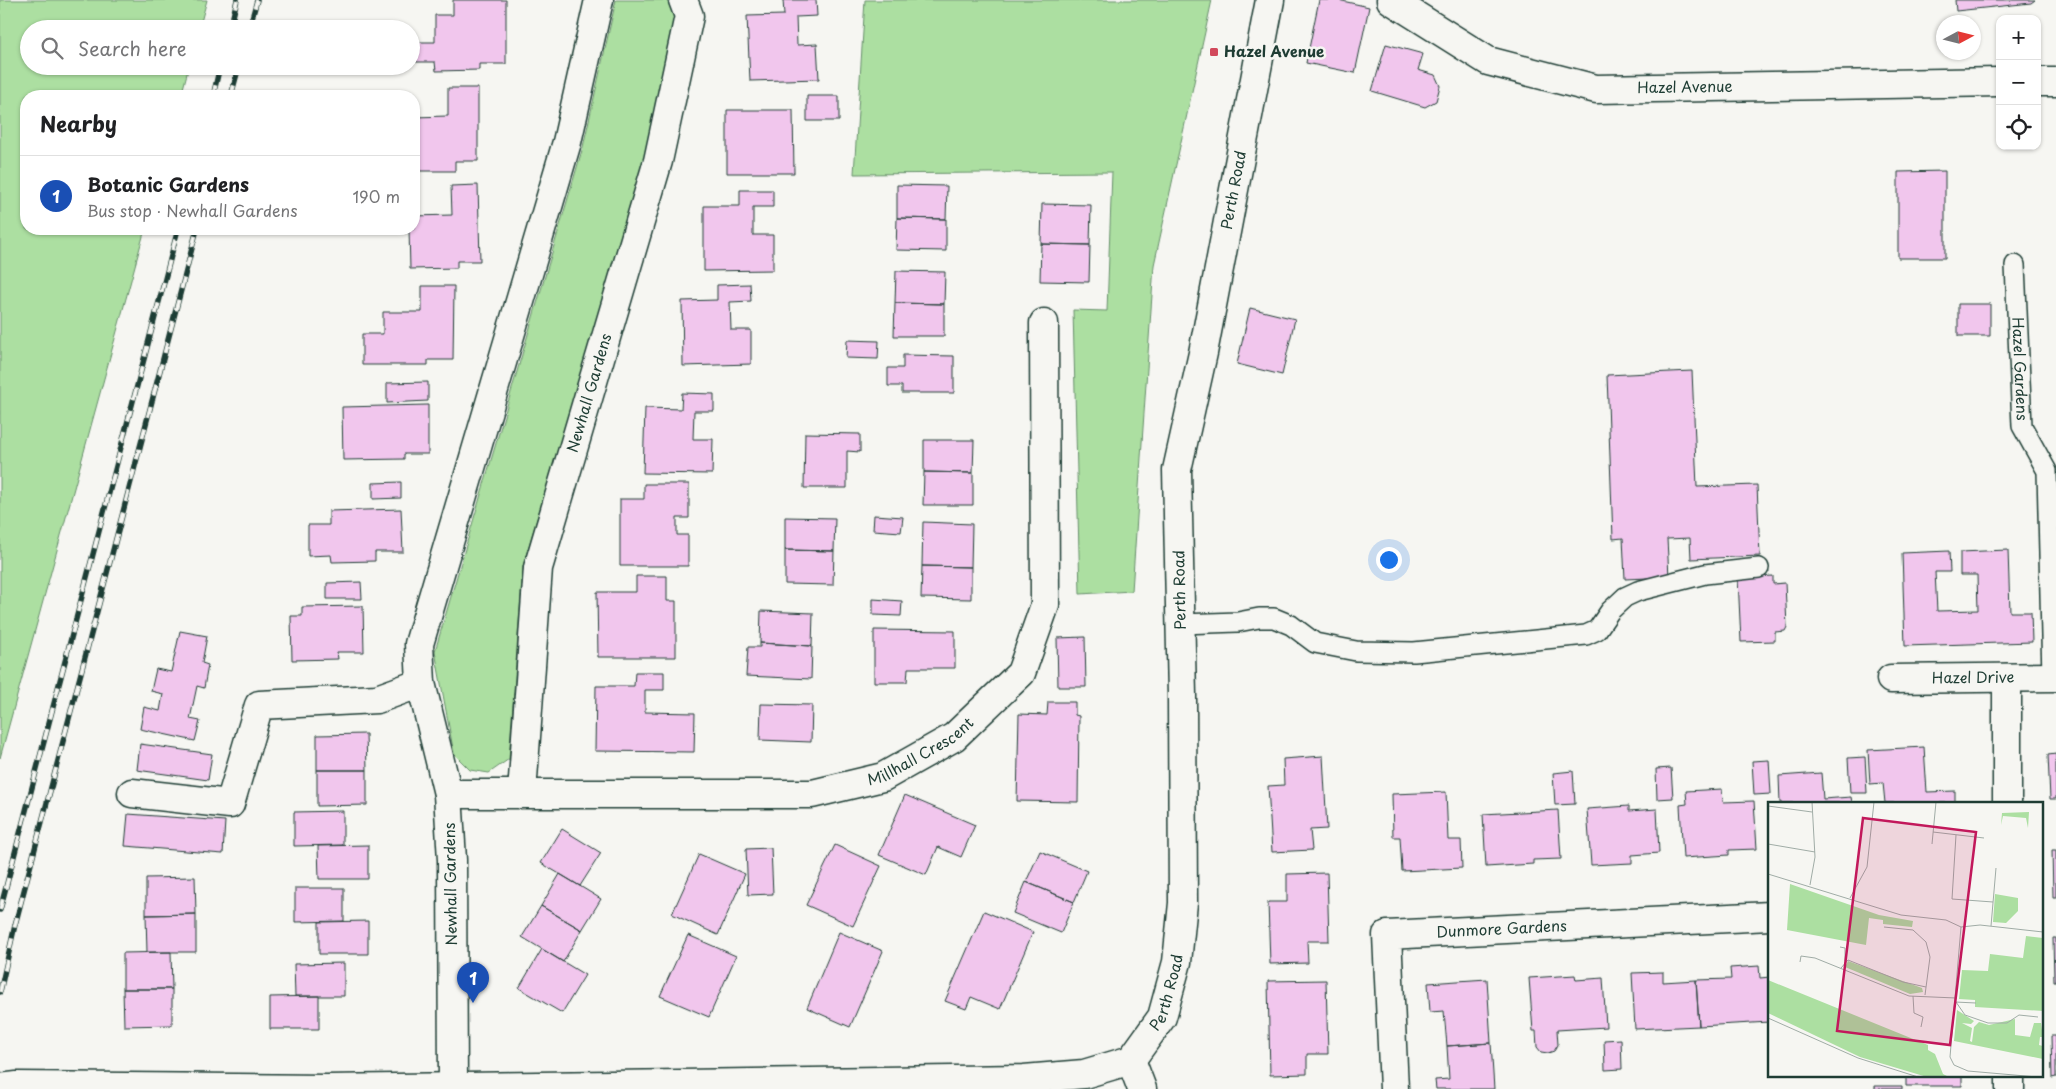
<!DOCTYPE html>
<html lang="en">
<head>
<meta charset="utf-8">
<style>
  :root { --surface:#fff; --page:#f6f6f6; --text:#202124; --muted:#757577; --line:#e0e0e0; --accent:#d1495b }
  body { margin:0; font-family:"Playpen Sans",sans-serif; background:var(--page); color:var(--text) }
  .controls { position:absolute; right:15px; top:15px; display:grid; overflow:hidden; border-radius:10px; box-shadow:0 1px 4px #0004 }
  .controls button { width:45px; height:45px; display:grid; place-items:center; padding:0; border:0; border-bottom:1px solid var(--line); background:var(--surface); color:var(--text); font:25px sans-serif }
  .compass { position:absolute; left:1936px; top:15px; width:45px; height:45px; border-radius:50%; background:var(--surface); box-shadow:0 1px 4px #0004; rotate:83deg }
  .you { position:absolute; left:1388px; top:559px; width:18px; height:18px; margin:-12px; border:4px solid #fff; border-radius:50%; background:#1a73e8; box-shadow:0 0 0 8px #1a73e833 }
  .badge { display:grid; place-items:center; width:32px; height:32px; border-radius:50%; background:var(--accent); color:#fff; font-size:16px; font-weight:700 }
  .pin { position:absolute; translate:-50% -41px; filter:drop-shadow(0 1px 2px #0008) }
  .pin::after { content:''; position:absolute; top:26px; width:18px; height:15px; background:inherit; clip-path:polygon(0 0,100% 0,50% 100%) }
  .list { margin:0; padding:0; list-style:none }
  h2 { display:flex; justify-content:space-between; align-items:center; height:65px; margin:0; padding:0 20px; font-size:21px }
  h2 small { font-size:16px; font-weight:400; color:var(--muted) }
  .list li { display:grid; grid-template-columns:32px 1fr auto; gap:15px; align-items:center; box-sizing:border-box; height:80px; padding:0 20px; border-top:1px solid var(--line) }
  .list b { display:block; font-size:19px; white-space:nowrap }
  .list p { margin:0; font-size:16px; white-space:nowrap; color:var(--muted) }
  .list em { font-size:16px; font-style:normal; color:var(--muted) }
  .icon { flex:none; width:28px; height:28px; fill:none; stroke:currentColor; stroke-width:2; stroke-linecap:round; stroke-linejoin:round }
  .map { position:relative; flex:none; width:2056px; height:1089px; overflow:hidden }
  .search { position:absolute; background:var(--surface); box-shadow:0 1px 4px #0004; left:20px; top:20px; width:400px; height:55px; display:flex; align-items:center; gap:12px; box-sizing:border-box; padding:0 18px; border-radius:28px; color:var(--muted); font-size:19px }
  .panel { position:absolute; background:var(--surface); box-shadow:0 1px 4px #0004; left:20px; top:90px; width:400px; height:145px; border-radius:20px }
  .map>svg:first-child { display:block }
  .green { fill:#acdfa1; stroke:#668e6a }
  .building { fill:#f1c6ed; stroke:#1f3d34 }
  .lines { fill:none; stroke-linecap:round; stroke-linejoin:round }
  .lane-casing { stroke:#1f3d34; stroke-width:22 }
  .street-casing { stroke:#1f3d34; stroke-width:31 }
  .secondary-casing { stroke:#1f3d34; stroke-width:31 }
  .lane { stroke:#f6f6f2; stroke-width:19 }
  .street { stroke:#f6f6f2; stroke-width:28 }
  .secondary { stroke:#f6f6f2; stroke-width:28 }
  .rail-casing { stroke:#1f3d34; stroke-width:5.5 }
  .rail { stroke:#f6f6f2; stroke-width:4; stroke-dasharray:11; stroke-linecap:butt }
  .poi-dot { fill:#d1495b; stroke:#f6f6f2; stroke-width:2 }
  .labels { text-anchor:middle; stroke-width:5; stroke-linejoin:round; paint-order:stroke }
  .poi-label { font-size:15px; font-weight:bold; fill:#1f3d34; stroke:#f6f6f2; text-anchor:start }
  .street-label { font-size:15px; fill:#1f3d34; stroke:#f6f6f2 }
  .inset-road { fill:none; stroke:#a0aca6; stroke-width:1 }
  .view { fill:#c2185b; fill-opacity:0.15; stroke:#c2185b; stroke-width:2.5 }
  .inset-edge { fill:none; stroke:#1f3d34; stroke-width:2.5 }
</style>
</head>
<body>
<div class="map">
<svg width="2056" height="1089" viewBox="0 0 2056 1089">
  <rect width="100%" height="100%" fill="#f6f6f2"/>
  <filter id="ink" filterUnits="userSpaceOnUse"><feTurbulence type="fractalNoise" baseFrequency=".02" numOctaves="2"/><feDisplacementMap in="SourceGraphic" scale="10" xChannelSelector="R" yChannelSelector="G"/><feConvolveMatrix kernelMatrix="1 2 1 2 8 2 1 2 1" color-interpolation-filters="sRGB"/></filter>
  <g filter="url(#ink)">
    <!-- green -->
    <path class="green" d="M0,0H207L199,29H29V66H189L181,96H26V229H145L0,758Z
      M616,0H667L676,17L645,158L523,566L509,759L489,773L470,770L454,754L435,651L583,147Z
      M865,0H1212L1154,265L1132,591L1080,594L1073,310L1107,311L1112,172L854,174Z"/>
    <!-- building -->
    <path class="building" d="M453,0H506V64H479V70L436,71L435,62H416V42H435V15H453Z
      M783,0H816L817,16L796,17L797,45L817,44L819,79L750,81L747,16L784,15Z
      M1319,0H1338L1369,7L1355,73L1306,63Z
      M1955,0H2035L2031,3L1956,11Z
      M1386,44L1423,54L1418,70L1435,75L1440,86L1436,101L1425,107L1372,91Z
      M448,88H478V161H455V171H414V117L448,116Z
      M807,96H839V121H807Z
      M727,110H793L794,173H727Z
      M1945,171V258H1898V172Z
      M478,185L480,261H457V268L410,269L409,229H414V216L452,215L451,186Z
      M897,185L947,186L946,219L897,218Z
      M740,190H773V207H753V235H773V270L704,271V206H740Z
      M1042,204L1091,205L1090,245L1041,244Z
      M897,218L946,219V251L896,250Z
      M1041,244L1090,245L1089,282L1040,281Z
      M896,271L945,272L944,304L895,303Z
      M750,284L751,301L730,302L731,330H751V364L683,366L682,301L717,300V285Z
      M422,286H454L453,360H428V365H362V334H383V312H422Z
      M895,303L944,304V336H894Z
      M1958,304H1990V336H1958Z
      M1250,308L1295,319L1282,375L1237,364Z
      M847,340L879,341L878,359L846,358Z
      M903,355L954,356V393H902V386H888V368H903Z
      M1692,371L1697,487L1757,485L1760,556L1691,559L1690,538L1667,539L1669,577L1625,579L1623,538L1613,539L1607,375Z
      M428,382V401L387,403V383Z
      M682,393L714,394V411H694L693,439H713L712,474L643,473L645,408L681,409Z
      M428,405V454H404V459L343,460L342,407Z
      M805,433L860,434V452L847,451V488H804Z
      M924,440H974L973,473L924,472Z
      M924,472L973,473V505H923Z
      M401,482V498L373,499V483Z
      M644,484H689V518H677V535H688V566H620V499H644Z
      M401,509L403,552H375V561L332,562L331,555L308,556V525H329V511Z
      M874,515L903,517L901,532L873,530Z
      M785,517L835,518L834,551L785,550Z
      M923,522L972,524L971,567L922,566Z
      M785,550L834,551L833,585L785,584Z
      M2008,550L2010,612H2031L2032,642L1905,646L1902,553L1949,551L1950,572H1935L1937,611L1978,610L1977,575H1960V552Z
      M922,566L971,567V599L921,598Z
      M636,576H667V601H676V657H598L597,592H636Z
      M1773,576V584L1785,583L1787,627L1785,631L1775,632V641L1741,642L1738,578Z
      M361,582L362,599H327V583Z
      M873,599L902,601L901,616L873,615Z
      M363,606L364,652H337L338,659L292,660L291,616H302V607Z
      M761,611L813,613L812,646L760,643Z
      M874,630L955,631V668H908L907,682H874Z
      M180,631L207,636L202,663L208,665L204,688L197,686L190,719L200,721L195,741L140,729L144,707L160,711L163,694L151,691L156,669L171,672Z
      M1085,637L1086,687H1058L1057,638Z
      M760,643L812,646L811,679L746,676L748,647H760Z
      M635,672H664V690H645V712L695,713L694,752L595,751L596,686H634Z
      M1048,702H1075V715L1079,716L1078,802L1017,801L1019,714L1047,715Z
      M761,704L812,705L811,742L760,740Z
      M366,734L367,770H317V735Z
      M140,744L212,754L208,780L137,770Z
      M1924,747L1927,792L1955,791V803H1885L1883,783L1870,784L1868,750Z
      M2056,754V799H2050L2048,755Z
      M1323,756L1327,829L1310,830L1312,850L1272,852L1268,786L1284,785L1283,759Z
      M1865,757L1867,793H1850L1848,758Z
      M1769,760L1771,794L1754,795L1752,761Z
      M1671,768L1673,798L1657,799L1656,769Z
      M317,770H367V805L317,806Z
      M1573,771L1575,804L1555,805L1553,773Z
      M1821,773L1823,799L1851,797L1852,803H1780L1779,776Z
      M1722,789L1723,802L1754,801L1757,849L1729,850V855L1683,858L1680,805L1687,804L1686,791Z
      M1446,792L1448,840H1461L1462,868L1402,871L1400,837H1393L1392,794Z
      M905,795L975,825L961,857L938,847L926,875L879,855Z
      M1629,806V811L1657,809L1659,853L1632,855V863L1591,865L1587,809Z
      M1558,810L1561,859L1533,860V864L1486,867L1483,814Z
      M343,811V845L294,846V812Z
      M128,814L225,821L223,854L125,846Z
      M562,829L601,853L580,886L541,863Z
      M368,845V879H319L318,846Z
      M835,845L881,866L853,926L806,905Z
      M771,848L773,894L748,895L746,849Z
      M2052,850H2056V897H2053Z
      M1040,851L1087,871L1074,902L1026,882Z
      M699,854L745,874L718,935L672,914Z
      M1327,873L1329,941H1307L1308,963L1270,964L1268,902H1287V874Z
      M560,874L601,899L582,930L541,906Z
      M195,877L196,914L146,915V878Z
      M1026,882L1074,902L1061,933L1013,913Z
      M295,888H344V921L295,922Z
      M541,906L582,930L563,962L522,937Z
      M984,911L1033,932L1000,1009L971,997L966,1009L945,1001Z
      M196,914V952H147L146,915Z
      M368,921V954H319V922Z
      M839,932L883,951L850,1027L807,1008Z
      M688,935L736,956L709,1017L660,996Z
      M2053,938H2056V981H2054Z
      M542,949L585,975L562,1013L519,988Z
      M171,952L172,989H123V953Z
      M344,963V996H295L294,964Z
      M1759,966L1760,978L1770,977V1022L1699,1026L1696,980L1731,979L1730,968Z
      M1663,972V982L1696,980L1699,1026L1635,1029L1632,973Z
      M1575,975L1576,980L1603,978L1606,1027L1557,1030L1558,1045L1554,1051L1548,1053L1541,1052L1537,1047L1536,1031H1533L1529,978Z
      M1487,979L1491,1043L1447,1046L1444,1011L1430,1012L1428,983Z
      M1326,980L1328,1054H1307V1074L1270,1075L1268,981Z
      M123,989H172V1025L124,1026Z
      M319,996V1029H270V997Z
      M2051,1036H2056V1077L2052,1078Z
      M1621,1039L1622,1069L1605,1070L1604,1040Z
      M1491,1043L1494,1089H1436L1435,1080L1449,1079L1447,1046Z
      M1906,1075H1962V1086H1906Z
      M1875,1086H1902V1089H1875Z"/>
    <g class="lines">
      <!-- lane casing -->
      <g class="lane-casing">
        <g id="lane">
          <path id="s1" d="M2015,265L2022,426L2047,471L2052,677"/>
          <path d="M1181,624L1238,622L1259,618H1274L1291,625L1315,643L1356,651L1414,652L1586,635L1597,630L1610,611L1625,597L1638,591L1705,574L1759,568"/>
        </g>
      </g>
      <!-- street casing -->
      <g class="street-casing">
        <g id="street">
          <path id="s2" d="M1391,0L1488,61L1596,89L2000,82"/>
          <path d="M2037,82H2056"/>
          <path d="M2007,678V803"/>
          <path id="s3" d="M1891,679L2056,677"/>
          <path d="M132,793L230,804L259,705L377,699L421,683"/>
          <path id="s4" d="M522,793L538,568L658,161L689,16L683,0"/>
          <path id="s5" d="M448,794H812L883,777L954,737L1021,673L1045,605L1044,323"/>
          <path d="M2010,1075V1089"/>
          <path d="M453,1087L452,860L448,794L421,683L419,644L567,142L599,0"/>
          <path id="s6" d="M1394,1089L1387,935L1770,916"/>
        </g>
      </g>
      <!-- secondary casing -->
      <g class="secondary-casing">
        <g id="secondary">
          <path id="s7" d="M1131,1060L1162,1017L1177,962L1183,903L1182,696L1177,470L1203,353L1270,0"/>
          <path d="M1131,1060L1142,1089"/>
          <path d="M0,1088L17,1086L327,1089L1024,1079L1084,1074L1131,1060"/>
        </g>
      </g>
      <!-- lane -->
      <use href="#lane" class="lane"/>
      <!-- street -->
      <use href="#street" class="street"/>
      <!-- secondary -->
      <use href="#secondary" class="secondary"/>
      <!-- rail casing -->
      <g class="rail-casing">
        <path id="rail" d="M230,29L237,0
          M249,29L257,0
          M213,96L220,66
          M231,96L239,66
          M0,910L178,229
          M0,992L15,925L197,229"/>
      </g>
      <!-- rail -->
      <use href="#rail" class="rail"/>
    </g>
  </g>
  <!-- markers -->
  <rect class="poi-dot" x="1209" y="47" width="10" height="10" rx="2.5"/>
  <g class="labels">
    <!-- poi labels -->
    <g class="poi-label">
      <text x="1224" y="57">Hazel Avenue</text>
    </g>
    <!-- street labels -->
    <g class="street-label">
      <text dy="5" stroke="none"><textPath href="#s2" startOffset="315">Hazel Avenue</textPath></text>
      <text dy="5" stroke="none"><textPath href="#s7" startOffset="888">Perth Road</textPath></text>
      <text dy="5" stroke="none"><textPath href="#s1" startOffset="104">Hazel Gardens</textPath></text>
      <text dy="5" stroke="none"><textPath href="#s4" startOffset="408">Newhall Gardens</textPath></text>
      <text transform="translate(1180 590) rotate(-91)" y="5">Perth Road</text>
      <text dy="5" stroke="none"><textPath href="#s3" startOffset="82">Hazel Drive</textPath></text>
      <text dy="5" stroke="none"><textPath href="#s5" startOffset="482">Millhall Crescent</textPath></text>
      <text transform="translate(451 884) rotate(-91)" y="5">Newhall Gardens</text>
      <text dy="5" stroke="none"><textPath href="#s6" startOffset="269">Dunmore Gardens</textPath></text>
      <text dy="5" stroke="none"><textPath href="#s7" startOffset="78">Perth Road</textPath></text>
    </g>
  </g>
  <!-- overview -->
  <g transform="translate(1768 802)">
    <rect width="275" height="275" fill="#f6f6f2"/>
    <path d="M261,10L260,26L258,16L235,14L233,23L234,11ZM22,82L111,113L145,119L144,125L115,122V118L101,116L98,143L19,128ZM227,92L250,96V109L238,121L225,120ZM258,134L275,136V209L207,205V198L191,197L194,168L220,169L222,152L255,156ZM80,159L154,186L155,190L142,192L77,165ZM0,178L160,243V248L167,252L175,272L181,275H159L92,255L0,211ZM189,208L206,219L203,222L194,221L204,226L202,239L204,240L206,225L211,220L221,223L247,217V233L262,235L266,221H273L275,235H272L271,243L275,244V257L186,239Z" fill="#acdfa1"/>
    <path class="inset-road" d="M0,4L44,10M165,30L216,36M188,33L184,97L225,100M0,42L47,50M164,42L168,0M0,72L133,113L178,118L193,125M42,83L47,55L44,0M82,96L99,65L106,0M223,124L228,66M116,125L145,128L158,140L162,155L157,193M193,125L182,255L186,263L200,269L269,275M193,125L212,123L275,130M72,145L77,146V159M32,160L33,154L47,156L141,194L188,196M73,166L80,158L135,180L158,185M145,194L146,211L155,215L153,225M187,200L208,201M188,200L197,213L220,221H239L251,213L270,215M0,216L90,256L150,275"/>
    <path class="view" d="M95,16L208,30L182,243L69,229Z"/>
    <rect width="275" height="275" class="inset-edge"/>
  </g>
</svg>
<div class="controls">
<button>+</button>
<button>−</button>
<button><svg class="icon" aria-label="locate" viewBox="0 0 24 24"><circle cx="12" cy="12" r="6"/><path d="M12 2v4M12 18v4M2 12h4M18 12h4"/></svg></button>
</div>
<svg class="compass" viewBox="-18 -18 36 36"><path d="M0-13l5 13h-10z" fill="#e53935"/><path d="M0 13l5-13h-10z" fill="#757577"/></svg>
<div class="you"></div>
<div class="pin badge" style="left:473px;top:1003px;background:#1a4fb4">1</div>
<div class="search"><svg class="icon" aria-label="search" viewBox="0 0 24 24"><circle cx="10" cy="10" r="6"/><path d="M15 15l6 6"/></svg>Search here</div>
<section class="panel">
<h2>Nearby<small></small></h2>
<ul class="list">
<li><span class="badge" style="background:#1a4fb4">1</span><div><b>Botanic Gardens</b><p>Bus stop · Newhall Gardens</p></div><em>190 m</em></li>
</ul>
</section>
</div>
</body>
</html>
